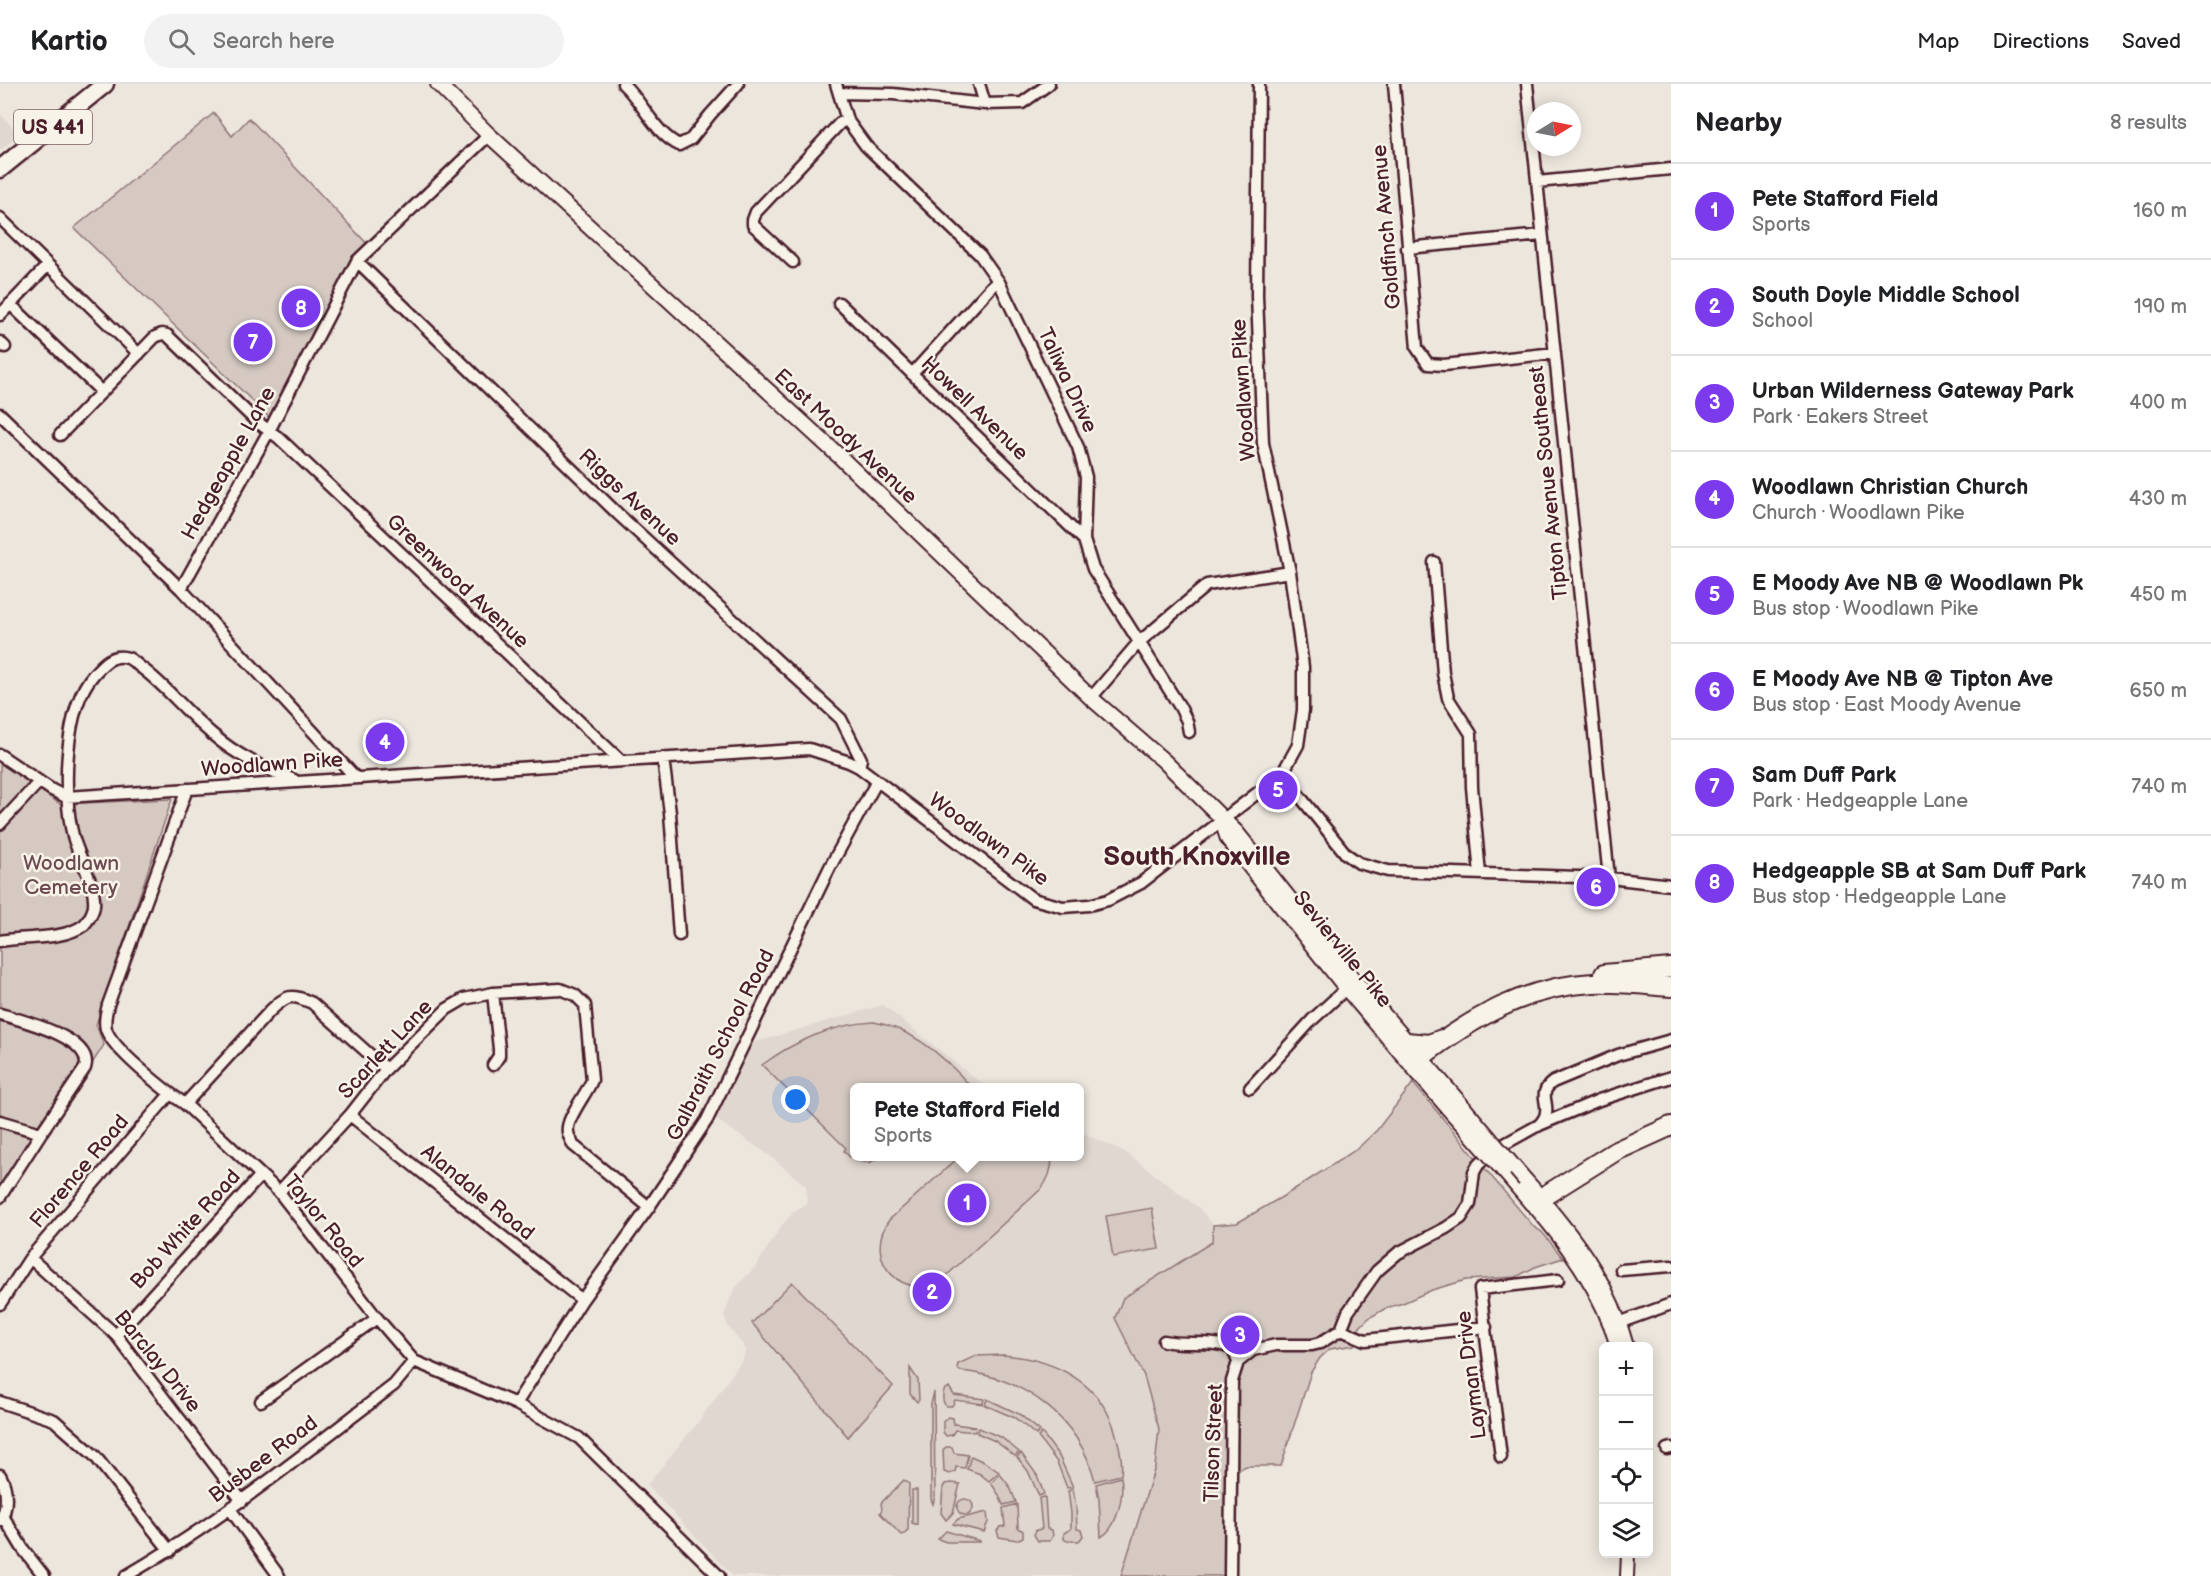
<!DOCTYPE html>
<html lang="en">
<head>
<meta charset="utf-8">
<style>
  :root { --surface:#fff; --page:#f2f2f2; --text:#202124; --muted:#757577; --line:#e0e0e0; --accent:#7c3aed }
  body { margin:0; font-family:"Balsamiq Sans",sans-serif; background:var(--page); color:var(--text) }
  .controls { position:absolute; right:18px; bottom:18px; display:grid; overflow:hidden; border-radius:9px; box-shadow:0 3px 15px #0003 }
  .controls button { width:54px; height:54px; display:grid; place-items:center; padding:0; border:0; border-bottom:2px solid var(--line); background:var(--surface); color:var(--text); font:30px sans-serif }
  .compass { position:absolute; left:1527px; top:18px; width:54px; height:54px; border-radius:50%; background:var(--surface); box-shadow:0 3px 15px #0003; rotate:80deg }
  .you { position:absolute; left:796px; top:1016px; width:21px; height:21px; margin:-15px; border:4px solid #fff; border-radius:50%; background:#1a73e8; box-shadow:0 0 0 9px #1a73e833 }
  .badge { display:grid; place-items:center; width:39px; height:39px; border-radius:50%; background:var(--accent); color:#fff; font-size:20px; font-weight:700 }
  .pin { position:absolute; translate:-50% -50%; border:3px solid #fff; box-shadow:0 2px 6px #0006 }
  .popup { position:absolute; left:850px; top:999px; width:234px; height:78px; box-sizing:border-box; display:grid; place-content:center; border-radius:9px; background:var(--surface); filter:drop-shadow(0 2px 4px #0005); font-size:20px; white-space:nowrap; color:var(--muted) }
  .popup b { font-size:22px; color:var(--text) }
  .popup::after { content:''; position:absolute; left:50%; top:100%; margin-left:-12px; border:12px solid transparent; border-top-color:var(--surface) }
  .list { margin:0; padding:0; list-style:none }
  h2 { display:flex; justify-content:space-between; align-items:center; height:78px; margin:0; padding:0 24px; font-size:26px }
  h2 small { font-size:20px; font-weight:400; color:var(--muted) }
  .list li { display:grid; grid-template-columns:39px 1fr auto; gap:18px; align-items:center; box-sizing:border-box; height:96px; padding:0 24px; border-top:2px solid var(--line) }
  .list b { display:block; font-size:22px; white-space:nowrap }
  .list p { margin:0; font-size:20px; white-space:nowrap; color:var(--muted) }
  .list em { font-size:20px; font-style:normal; color:var(--muted) }
  .icon { flex:none; width:33px; height:33px; fill:none; stroke:currentColor; stroke-width:2; stroke-linecap:round; stroke-linejoin:round }
  .map { position:relative; flex:none; width:1671px; height:1492px; overflow:hidden }
  header { display:flex; align-items:center; gap:36px; box-sizing:border-box; height:84px; padding:0 30px; background:var(--surface); border-bottom:2px solid var(--line) }
  header strong { font-size:28px }
  nav { display:flex; gap:33px; margin-inline-start:auto; font-size:21px }
  .search { width:420px; height:54px; background:var(--page); display:flex; align-items:center; gap:15px; box-sizing:border-box; padding:0 21px; border-radius:33px; color:var(--muted); font-size:22px }
  main { display:flex }
  aside { flex:1; background:var(--surface) }
  .map>svg:first-child { display:block }
  .built { fill:#e0d7d0 }
  .green { fill:#d5c9c2; stroke:#907476; stroke-width:1.5 }
  .lines { fill:none; stroke-linecap:round; stroke-linejoin:round }
  .minor-casing { stroke:#4a1f2b; stroke-width:15 }
  .tertiary-casing { stroke:#4a1f2b; stroke-width:16 }
  .secondary-casing { stroke:#4a1f2b; stroke-width:18 }
  .trunk-casing { stroke:#4a1f2b; stroke-width:21 }
  .motorway-casing { stroke:#4a1f2b; stroke-width:22 }
  .minor { stroke:#f7f3e8; stroke-width:10 }
  .tertiary { stroke:#f7f3e8; stroke-width:12 }
  .secondary { stroke:#f7f3e8; stroke-width:14 }
  .trunk { stroke:#f7f3e8; stroke-width:16 }
  .motorway { stroke:#f7f3e8; stroke-width:18 }
  .secondary-bridge-casing { stroke:#4a1f2b; stroke-width:18; stroke-linecap:butt }
  .secondary-bridge { stroke:#f7f3e8; stroke-width:14 }
  .labels { text-anchor:middle; stroke-width:5; stroke-linejoin:round; paint-order:stroke }
  .shield { fill:#f7f3e8; stroke:#7e5f64; stroke-width:1.5 }
  .shield-label { font-size:20px; font-weight:bold; fill:#4a1f2b }
  .street-label { font-size:21px; fill:#4a1f2b; stroke:#f7f3e8 }
  .park-label { font-size:21px; fill:#6d4a51; stroke:#f7f3e8 }
  .district-label { font-size:27px; font-weight:bold; fill:#4a1f2b; stroke:#f7f3e8 }
</style>
</head>
<body>
<header>
<strong>Kartio</strong>
<div class="search"><svg class="icon" aria-label="search" viewBox="0 0 24 24"><circle cx="10" cy="10" r="6"/><path d="M15 15l6 6"/></svg>Search here</div>
<nav><a>Map</a><a>Directions</a><a>Saved</a></nav>
</header>
<main>
<div class="map">
<svg width="1671" height="1492" viewBox="0 0 1671 1492">
  <rect width="100%" height="100%" fill="#ece6dd"/>
  <filter id="ink" filterUnits="userSpaceOnUse"><feTurbulence type="fractalNoise" baseFrequency=".0167" numOctaves="2"/><feDisplacementMap in="SourceGraphic" scale="12" xChannelSelector="R" yChannelSelector="G"/><feConvolveMatrix kernelMatrix="1 2 1 2 8 2 1 2 1" color-interpolation-filters="sRGB"/></filter>
  <g filter="url(#ink)">
    <!-- built -->
    <path class="built" d="M0,30L19,50L0,67Z
      M883,921L986,1003L854,1004V1072H1080V1048L1125,1068L1199,1124L1213,1141L1212,1158L1123,1214L1115,1234L1144,1292L1159,1345L1155,1383L1121,1492H733L647,1401L700,1336L743,1275L746,1265L729,1244L724,1231L730,1215L736,1203L756,1182L782,1141L796,1126L807,1120L806,1102L769,1071L717,1036L715,1032L752,959Z"/>
    <!-- green -->
    <path class="green" d="M214,29L232,52L249,34L371,164L357,177L274,338L74,144Z
      M0,679L60,720L172,715L96,941L104,961L0,1122Z
      M874,938C913,945 947,975 971,1003L854,1004V1072L880,1073L869,1079L858,1077L853,1071L850,1073L844,1067L846,1064L762,981C794,957 834,940 874,938Z
      M1413,999L1534,1143L1542,1148L1563,1174L1535,1183L1516,1193L1466,1196L1432,1206L1403,1219L1386,1224L1369,1234L1360,1243L1354,1261L1330,1265L1320,1274L1311,1288L1281,1382H1246L1236,1387L1233,1492H1121L1155,1383L1159,1345L1144,1292L1115,1234L1123,1214L1212,1158L1213,1141L1237,1139L1287,1110L1357,1065L1377,1046Z
      M959,1073H1052C1052,1086 1049,1096 1040,1106L945,1193C905,1222 861,1176 889,1136Z
      M1152,1124L1159,1165L1113,1173L1106,1132Z
      M792,1198L893,1302L848,1353L752,1239Z
      M1003,1271C1055,1275 1104,1299 1117,1354C1120,1365 1123,1379 1121,1391L1095,1397C1079,1334 1024,1293 960,1287L957,1284L958,1280L976,1272Z
      M910,1284L918,1296L919,1316L917,1318L910,1310Z
      M949,1303L954,1311L984,1315L983,1320L955,1316L952,1322H946C942,1318 942,1309 945,1305Z
      M934,1308L935,1412L933,1420L931,1415V1320Z
      M987,1315L1019,1330L1040,1347L1036,1351L1015,1334L985,1321Z
      M948,1333L953,1334L954,1340L976,1343L975,1348L955,1346L952,1351L946,1352L943,1348V1337Z
      M979,1344L1002,1354L1019,1368L1015,1372L995,1357L977,1349Z
      M1042,1349L1059,1372L1073,1403L1067,1404L1057,1378L1038,1353Z
      M946,1363H952L954,1369L968,1371L965,1384L956,1383L955,1388L949,1390L944,1388L943,1366Z
      M1021,1369L1037,1391L1044,1410L1039,1412L1028,1387L1017,1373Z
      M971,1372L984,1378L999,1388L989,1397L980,1390L967,1385Z
      M1000,1390L1010,1403L1016,1418L1003,1421L999,1411L991,1399Z
      M1121,1393C1124,1410 1118,1444 1101,1453L1099,1415L1096,1400Z
      M904,1396L909,1400L908,1446L905,1450L901,1451L880,1429L882,1425L881,1419Z
      M951,1399L960,1400L953,1429L946,1436L941,1429L943,1403L945,1400Z
      M1073,1405L1076,1423L1077,1445L1081,1446L1083,1452L1079,1457H1067L1064,1455V1449L1071,1445V1429L1068,1407Z
      M912,1406H917V1441L912,1439Z
      M1045,1413L1047,1445L1052,1446L1053,1452L1050,1457H1038L1034,1451L1036,1446L1042,1445L1039,1414Z
      M957 1423a8 8 0 1 1 16 0a8 8 0 1 1-16 0Z
      M1017,1420L1018,1444L1023,1447V1453L1017,1456L999,1453L997,1447L1000,1443L1005,1442L1003,1424Z
      M987,1428L988,1438L984,1448L953,1440L958,1435Z
      M946,1447L980,1457V1458H946L938,1455Z"/>
    <g class="lines">
      <!-- minor casing -->
      <g class="minor-casing">
        <path id="minor" d="M623,0C643,18 654,49 679,61L691,55L710,31L738,0
          M836,0L847,36L866,62L980,171L999,198L1078,363L1086,393L1084,456L1093,485L1180,623L1187,637L1189,648
          M979,0L985,20
          M1394,0L1417,264L1428,280L1444,281L1555,269
          M1527,0L1609,794
          M839,9L893,10L985,20L1022,19L1049,0
          M1537,98L1671,85
          M0,134L139,270
          M1407,164L1542,151
          M357,177L618,430L841,635L861,675L859,683
          M793,178L753,141V136L756,128L840,39L847,36
          M839,219L1084,456
          M10,220L102,308
          M0,231L47,182
          M0,258L5,263
          M912,290L992,202L999,198
          M0,330L181,505L356,694
          M60,351L155,253L162,250L167,251L256,337L279,354L620,676
          M1434,478L1443,589L1448,614L1471,650L1472,703L1480,790
          M181,505L269,347L357,177L489,51
          M1091,614L1138,559L1207,501L1290,488
          M0,671L52,706L66,713L809,665L849,678L859,683L1033,815L1063,823L1089,821L1108,816L1141,799L1282,690L1298,661L1303,626V583L1290,488L1263,359L1257,212L1259,0
          M663,674L670,729L679,851
          M1282,690L1346,770L1359,779L1388,787L1609,794L1671,801
          M187,705L108,921C106,929 104,937 106,945C111,964 167,1008 185,1020L279,1108L377,1234L414,1277L516,1320L579,1354L719,1492
          M0,740L39,698
          M0,857C26,852 62,857 84,841C88,837 94,827 94,821C96,801 78,772 73,752C62,709 64,624 94,590C103,580 112,569 128,574C133,576 138,582 143,585C168,604 187,629 212,650C237,672 264,684 294,696
          M493,909L499,965V972L493,981
          M0,930C20,936 95,954 85,984L41,1049L0,1037
          M1250,1004L1312,936L1350,901
          M185,1020L270,927C287,911 290,909 312,919L386,985
          M350,1031L582,1216
          M1538,1042C1558,1023 1533,1012 1553,998L1618,971L1671,956
          M279,1108L350,1031L386,985L447,925L464,915L493,909L560,905L575,911L585,921L592,996C587,1010 565,1035 568,1048C568,1052 572,1057 573,1061L649,1123
          M0,1113L41,1049
          M30,1174L116,1251L242,1417
          M1621,1186L1671,1182
          M0,1220L30,1174L170,1010
          M1613,1241L1671,1220
          M1341,1246L1365,1256L1486,1243
          M116,1251L260,1092
          M1164,1257C1186,1262 1213,1255 1233,1265L1238,1278
          M261,1317L377,1234
          M0,1318L54,1336L95,1372L170,1467
          M516,1320L582,1216L649,1123L707,1036L830,783L877,697
          M1667,1365L1671,1364
          M1501,1373L1480,1205L1558,1196
          M0,1391C8,1405 8,1424 0,1437
          M230,1425L279,1492
          M3,1432L23,1465L44,1492
          M126,1492C221,1437 306,1368 394,1301L414,1277
          M1230,1492L1232,1297L1238,1278L1253,1266L1276,1261H1312L1320,1259L1341,1246L1348,1228L1377,1187L1398,1169L1446,1144L1461,1134L1470,1120L1474,1088L1478,1081L1492,1067L1537,1042L1599,1016L1671,993"/>
      </g>
      <!-- tertiary casing -->
      <g class="tertiary-casing">
        <path id="tertiary" d="M1541,1114C1581,1161 1611,1202 1627,1262
          M1532,1120C1569,1163 1601,1207 1617,1262
          M1627,1492L1628,1470"/>
      </g>
      <!-- secondary casing -->
      <g class="secondary-casing">
        <path id="secondary" d="M438,0L489,51L838,371L1091,614L1164,677L1237,749L1354,896L1458,1017
          M1222,737L1228,755L1346,904L1448,1024
          M1504,1087L1532,1120L1541,1114L1525,1096"/>
      </g>
      <!-- trunk casing -->
      <g class="trunk-casing">
        <path id="trunk" d="M0,85L105,0"/>
      </g>
      <!-- motorway casing -->
      <g class="motorway-casing">
        <path id="motorway" d="M1604,890L1671,884
          M1406,958L1429,960L1442,955
          M1420,974C1470,935 1527,902 1593,899C1619,898 1645,901 1671,903
          M1541,1114L1616,1067L1671,1042"/>
      </g>
      <!-- minor -->
      <use href="#minor" class="minor"/>
      <!-- tertiary -->
      <use href="#tertiary" class="tertiary"/>
      <!-- secondary -->
      <use href="#secondary" class="secondary"/>
      <!-- trunk -->
      <use href="#trunk" class="trunk"/>
      <!-- motorway -->
      <use href="#motorway" class="motorway"/>
      <!-- secondary-bridge casing -->
      <g class="secondary-bridge-casing">
        <path id="secondary-bridge" d="M1458,1017L1525,1096
          M1448,1024L1504,1087"/>
      </g>
      <!-- secondary-bridge -->
      <use href="#secondary-bridge" class="secondary-bridge"/>
    </g>
  </g>
  <g class="labels">
    <!-- shield labels -->
    <rect class="shield" x="14" y="26" width="78" height="34" rx="4.5"/>
    <g class="shield-label">
      <text x="53" y="50">US 441</text>
    </g>
    <!-- street labels -->
    <g class="street-label">
      <text transform="translate(1386 143) rotate(-95)" y="7">Goldfinch Avenue</text>
      <text transform="translate(1068 296) rotate(65)" y="7">Taliwa Drive</text>
      <text transform="translate(1243 306) rotate(-94)" y="7">Woodlawn Pike</text>
      <text transform="translate(975 324) rotate(44)" y="7">Howell Avenue</text>
      <text transform="translate(846 352) rotate(43)" y="7">East Moody Avenue</text>
      <text transform="translate(228 379) rotate(-61)" y="7">Hedgeapple Lane</text>
      <text transform="translate(1548 399) rotate(-96)" y="7">Tipton Avenue Southeast</text>
      <text transform="translate(630 413) rotate(43)" y="7">Riggs Avenue</text>
      <text transform="translate(458 497) rotate(43)" y="7">Greenwood Avenue</text>
      <text transform="translate(272 680) rotate(-4)" y="7">Woodlawn Pike</text>
      <text transform="translate(989 755) rotate(36)" y="7">Woodlawn Pike</text>
      <text transform="translate(1343 865) rotate(51)" y="7">Sevierville Pike</text>
      <text transform="translate(720 961) rotate(-63)" y="7">Galbraith School Road</text>
      <text transform="translate(385 965) rotate(-47)" y="7">Scarlett Lane</text>
      <text transform="translate(79 1087) rotate(-50)" y="7">Florence Road</text>
      <text transform="translate(478 1108) rotate(39)" y="7">Alandale Road</text>
      <text transform="translate(324 1137) rotate(51)" y="7">Taylor Road</text>
      <text transform="translate(185 1145) rotate(-48)" y="7">Bob White Road</text>
      <text transform="translate(158 1277) rotate(51)" y="7">Barclay Drive</text>
      <text transform="translate(1471 1291) rotate(-97)" y="7">Layman Drive</text>
      <text transform="translate(1213 1359) rotate(-88)" y="7">Tilson Street</text>
      <text transform="translate(263 1375) rotate(-37)" y="7">Busbee Road</text>
    </g>
    <!-- park labels -->
    <g class="park-label">
      <text x="71" y="786">Woodlawn<tspan x="71" dy="24">Cemetery</tspan></text>
    </g>
    <!-- district labels -->
    <g class="district-label">
      <text x="1197" y="781">South Knoxville</text>
    </g>
  </g>
</svg>
<div class="controls">
<button>+</button>
<button>−</button>
<button><svg class="icon" aria-label="locate" viewBox="0 0 24 24"><circle cx="12" cy="12" r="6"/><path d="M12 2v4M12 18v4M2 12h4M18 12h4"/></svg></button>
<button><svg class="icon" aria-label="layers" viewBox="0 0 24 24"><path d="M12 4l9 5-9 5-9-5zM3 14l9 5 9-5"/></svg></button>
</div>
<svg class="compass" viewBox="-18 -18 36 36"><path d="M0-13l5 13h-10z" fill="#e53935"/><path d="M0 13l5-13h-10z" fill="#757577"/></svg>
<div class="you"></div>
<div class="pin badge" style="left:967px;top:1119px">1</div>
<div class="popup"><b>Pete Stafford Field</b>Sports</div>
<div class="pin badge" style="left:932px;top:1208px">2</div>
<div class="pin badge" style="left:1240px;top:1251px">3</div>
<div class="pin badge" style="left:385px;top:658px">4</div>
<div class="pin badge" style="left:1278px;top:706px">5</div>
<div class="pin badge" style="left:1596px;top:803px">6</div>
<div class="pin badge" style="left:253px;top:258px">7</div>
<div class="pin badge" style="left:301px;top:224px">8</div>
</div>
<aside>
<h2>Nearby<small>8 results</small></h2>
<ul class="list">
<li><span class="badge">1</span><div><b>Pete Stafford Field</b><p>Sports</p></div><em>160 m</em></li>
<li><span class="badge">2</span><div><b>South Doyle Middle School</b><p>School</p></div><em>190 m</em></li>
<li><span class="badge">3</span><div><b>Urban Wilderness Gateway Park</b><p>Park · Eakers Street</p></div><em>400 m</em></li>
<li><span class="badge">4</span><div><b>Woodlawn Christian Church</b><p>Church · Woodlawn Pike</p></div><em>430 m</em></li>
<li><span class="badge">5</span><div><b>E Moody Ave NB @ Woodlawn Pk</b><p>Bus stop · Woodlawn Pike</p></div><em>450 m</em></li>
<li><span class="badge">6</span><div><b>E Moody Ave NB @ Tipton Ave</b><p>Bus stop · East Moody Avenue</p></div><em>650 m</em></li>
<li><span class="badge">7</span><div><b>Sam Duff Park</b><p>Park · Hedgeapple Lane</p></div><em>740 m</em></li>
<li><span class="badge">8</span><div><b>Hedgeapple SB at Sam Duff Park</b><p>Bus stop · Hedgeapple Lane</p></div><em>740 m</em></li>
</ul>
</aside>
</main>
</body>
</html>
